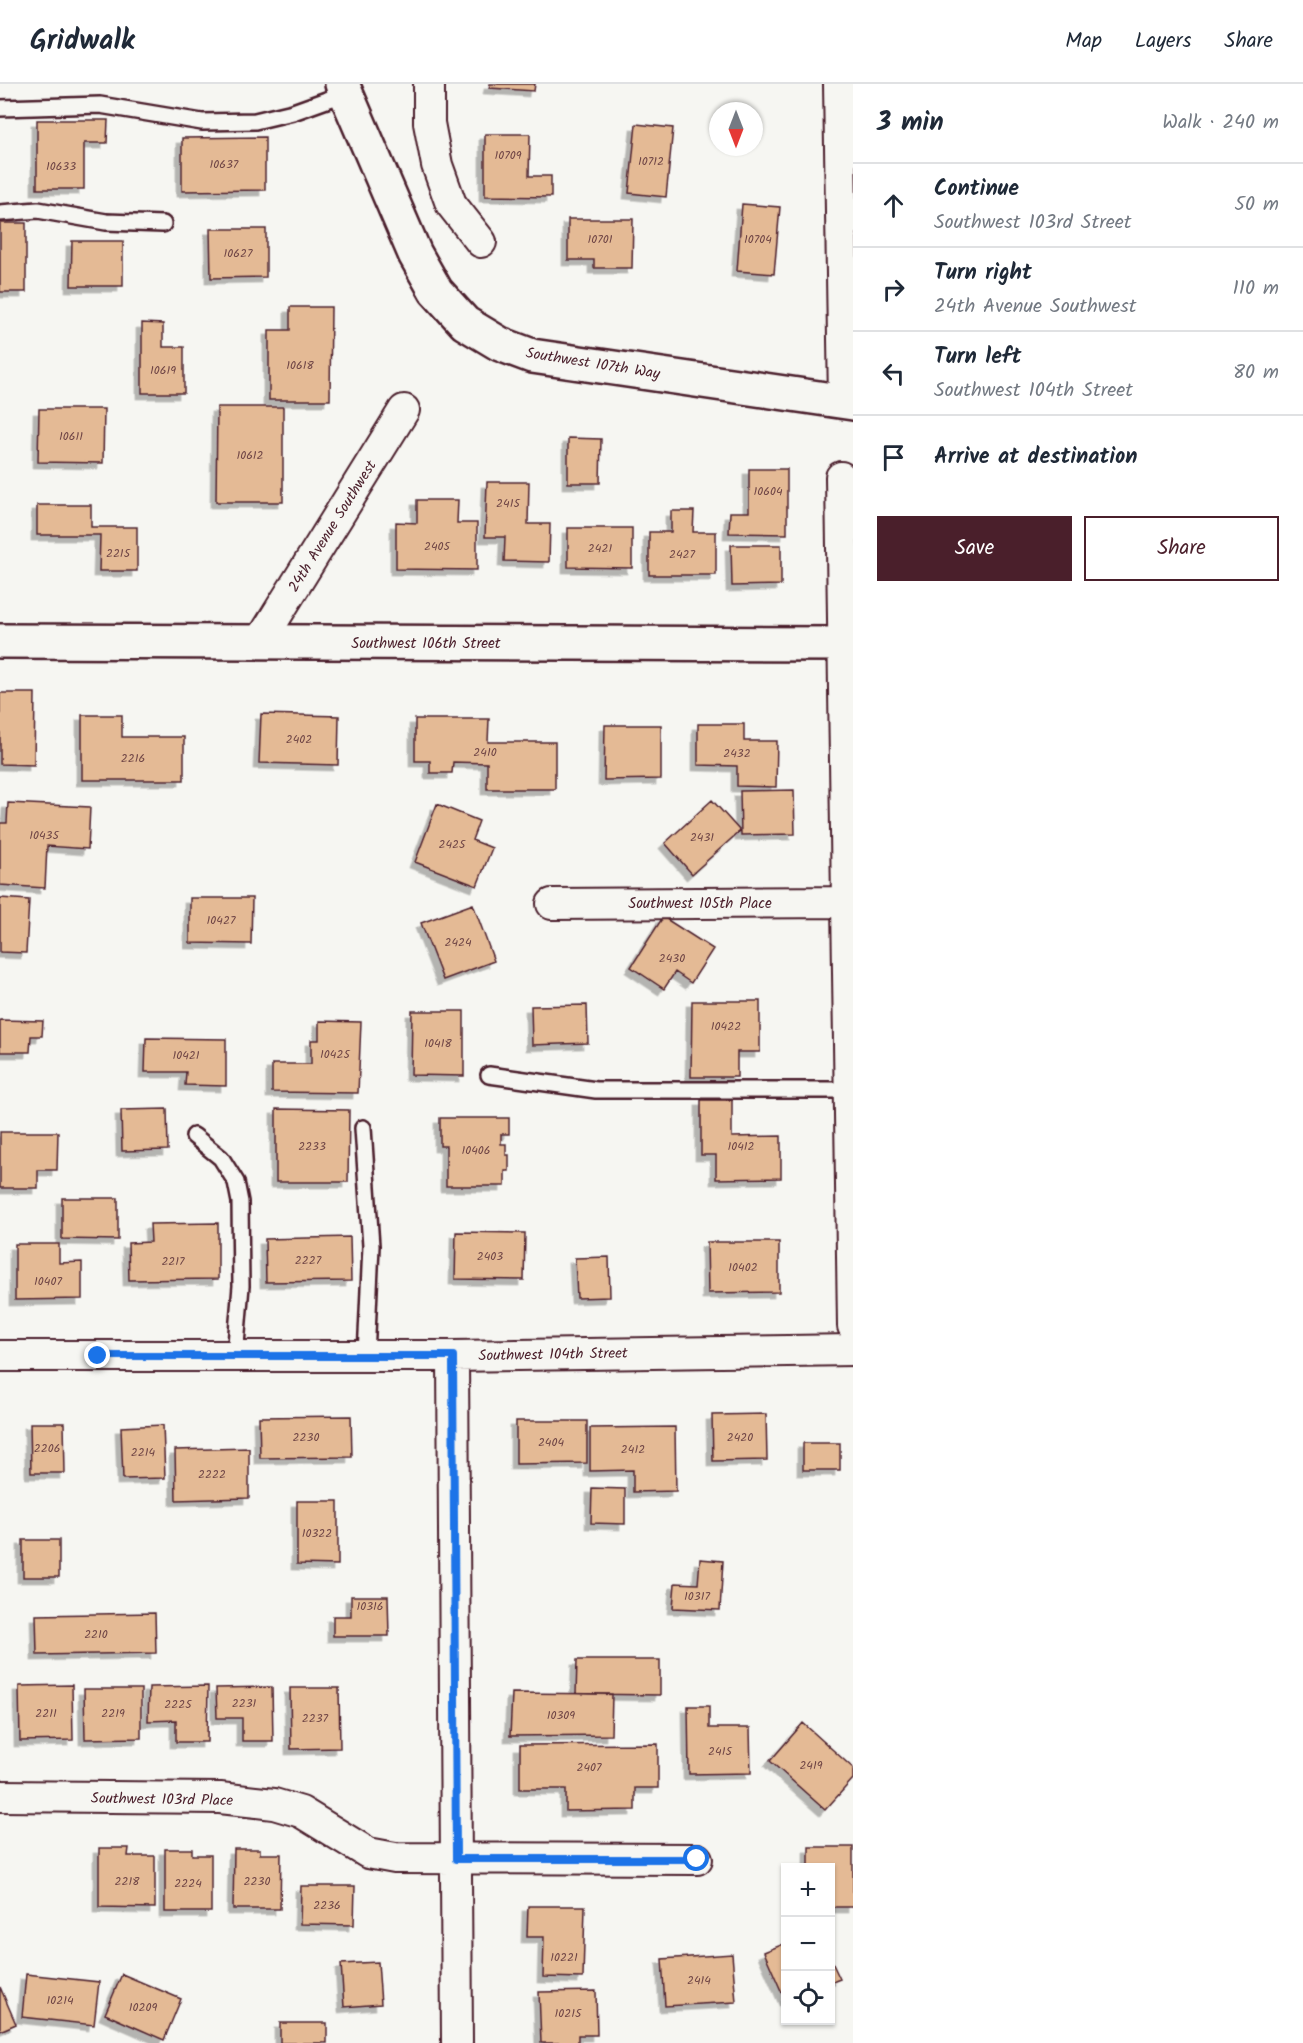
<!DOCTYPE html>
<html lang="en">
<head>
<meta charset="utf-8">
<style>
  :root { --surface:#fff; --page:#f2f2f3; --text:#1f2937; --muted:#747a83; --line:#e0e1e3; --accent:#4a1f2b }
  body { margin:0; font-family:Kalam,sans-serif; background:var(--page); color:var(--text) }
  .controls { position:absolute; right:18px; bottom:18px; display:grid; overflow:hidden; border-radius:0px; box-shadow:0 2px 4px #0004 }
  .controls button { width:54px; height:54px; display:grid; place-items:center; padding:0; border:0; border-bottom:2px solid var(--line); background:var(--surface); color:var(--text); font:30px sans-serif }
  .compass { position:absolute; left:709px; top:18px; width:54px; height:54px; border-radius:50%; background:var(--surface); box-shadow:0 2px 4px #0004; rotate:180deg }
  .stop { position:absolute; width:18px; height:18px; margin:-14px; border:4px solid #1a73e8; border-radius:50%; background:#fff }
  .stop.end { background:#1a73e8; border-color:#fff; box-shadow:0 2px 6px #0008 }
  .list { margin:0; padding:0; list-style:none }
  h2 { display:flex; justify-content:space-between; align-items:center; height:78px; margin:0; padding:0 24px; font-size:26px }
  h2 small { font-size:20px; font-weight:400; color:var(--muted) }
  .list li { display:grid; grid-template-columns:39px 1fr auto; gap:18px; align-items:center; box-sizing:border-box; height:84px; padding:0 24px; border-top:2px solid var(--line) }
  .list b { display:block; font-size:22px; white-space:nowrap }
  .list p { margin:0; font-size:20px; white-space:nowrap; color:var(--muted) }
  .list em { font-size:20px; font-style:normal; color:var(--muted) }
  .actions { display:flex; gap:12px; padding:18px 24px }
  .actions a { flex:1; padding:14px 0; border:2px solid var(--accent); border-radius:0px; text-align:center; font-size:21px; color:var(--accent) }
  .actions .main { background:var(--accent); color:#fff }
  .icon { flex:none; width:33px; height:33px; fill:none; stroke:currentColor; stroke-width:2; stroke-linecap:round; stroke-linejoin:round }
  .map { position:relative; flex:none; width:853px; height:1959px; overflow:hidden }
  header { display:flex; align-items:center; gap:36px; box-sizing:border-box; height:84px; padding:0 30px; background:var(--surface); border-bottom:2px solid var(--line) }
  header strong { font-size:28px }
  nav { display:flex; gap:33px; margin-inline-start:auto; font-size:21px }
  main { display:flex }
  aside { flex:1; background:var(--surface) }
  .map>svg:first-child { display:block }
  .building { fill:#e4ba95; stroke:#4a1f2b; stroke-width:1.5; filter:url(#shadow) }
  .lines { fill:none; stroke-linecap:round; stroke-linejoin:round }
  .service-casing { stroke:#4a1f2b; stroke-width:20 }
  .minor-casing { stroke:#4a1f2b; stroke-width:34 }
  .tertiary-casing { stroke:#4a1f2b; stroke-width:38 }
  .service { stroke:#f6f6f2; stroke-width:15 }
  .minor { stroke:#f6f6f2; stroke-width:30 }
  .tertiary { stroke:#f6f6f2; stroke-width:33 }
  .route { stroke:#1a73e8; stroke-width:8 }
  .labels { text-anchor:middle; stroke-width:4.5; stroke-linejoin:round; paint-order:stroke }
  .number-label { font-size:12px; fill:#704646 }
  .street-label { font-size:15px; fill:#4a1f2b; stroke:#f6f6f2 }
</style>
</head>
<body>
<header>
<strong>Gridwalk</strong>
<nav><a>Map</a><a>Layers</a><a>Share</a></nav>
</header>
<main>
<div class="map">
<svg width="853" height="1959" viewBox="0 0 853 1959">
  <defs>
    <filter id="shadow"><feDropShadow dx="-5.5" dy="5.5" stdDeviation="0" flood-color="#0004"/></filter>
  </defs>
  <rect width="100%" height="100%" fill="#f6f6f2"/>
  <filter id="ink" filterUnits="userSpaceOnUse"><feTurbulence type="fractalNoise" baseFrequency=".0167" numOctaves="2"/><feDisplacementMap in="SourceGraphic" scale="12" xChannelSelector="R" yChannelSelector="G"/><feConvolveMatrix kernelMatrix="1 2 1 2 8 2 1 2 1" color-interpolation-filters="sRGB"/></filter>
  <g filter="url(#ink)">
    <!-- building -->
    <path class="building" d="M490,0H535L534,7L489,4Z
      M37,36H108L107,59H84V105H37Z
      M636,40L673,44L666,113L629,109Z
      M485,50H530L529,92H551V113L485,112Z
      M265,53V106L182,107V54Z
      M742,120L780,123L774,190L737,187Z
      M568,135H633L632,184H594V176H568Z
      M0,139H26V208H0Z
      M210,145H266V193L211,194Z
      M72,157H123V202H71Z
      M290,223H331L330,316H269V246H290Z
      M142,239L163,240V263H184V309H142Z
      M217,323H283V418H216Z
      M39,325H104L103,379L38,378Z
      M568,354L601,355L600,399H568Z
      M749,385H787V450L729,449L730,428H749Z
      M487,398H529L528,440H550L549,478L504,477L505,453H485Z
      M417,416H458L457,439H477V486L396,485V438L417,439Z
      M37,421H91V443H137V487H99L100,451H37Z
      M671,427H694L693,448H716V491H649V448H671Z
      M568,444H632V484L568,483Z
      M731,461H781V501L732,502Z
      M0,609H35L34,681L0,680Z
      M261,630L339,632L338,681L259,679Z
      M82,631H122V653H184V696H82Z
      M415,635H489L488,658H555V705H487V679L453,678L452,689H430V677H415Z
      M698,640H744V657H777L776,703L737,702V682L698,681Z
      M605,641H661V695L604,696Z
      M794,706L795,750L741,751L740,707Z
      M712,716L740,747L692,790L665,759Z
      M8,719L90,723L88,765L47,762L45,804L0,801V739H7Z
      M437,720L479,737L472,756L492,764L477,802L415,778Z
      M0,814L29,816L26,869L0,868Z
      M190,814H252L251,860L190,859Z
      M473,820L494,877L443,896L421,839Z
      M663,833L713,865L691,899L675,888L664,905L631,883Z
      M692,917H760V968H737V993H691Z
      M587,921L588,959L532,961L531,922Z
      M412,927H464V992L411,991Z
      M0,936L43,937L42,952H31L30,968H0Z
      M319,937L361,938L358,1009L272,1008V980H311V956H319Z
      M146,954L226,955V1002L185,1001L186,988H145Z
      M701,1016H732V1053L781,1052V1094L716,1095V1071H701Z
      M167,1025L168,1066L122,1067L121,1026Z
      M276,1025L349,1026L348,1098H276Z
      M440,1034H509V1050H501V1060H506V1071H509V1087H505V1102H446V1062H440Z
      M0,1048H58L57,1086H38V1104H0Z
      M62,1114H118V1156L62,1155Z
      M218,1139V1195L129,1196L128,1159L151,1158L150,1140Z
      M456,1148L525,1149L524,1196L455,1195Z
      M350,1153L351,1197L266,1198L265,1155Z
      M707,1158H779V1208L708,1209Z
      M15,1160H59V1179L82,1178V1215L15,1216Z
      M609,1173L610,1213L577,1214L575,1174Z
      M766,1330L767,1376L713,1377L712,1331Z
      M351,1332L352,1373L260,1374L259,1333Z
      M516,1337H587V1379L516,1380Z
      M30,1339H64L65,1389H31Z
      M163,1341L165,1394L123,1395L121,1343Z
      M675,1343L676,1407L633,1408V1386L590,1387V1344Z
      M803,1359H840V1386H803Z
      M249,1364V1414L176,1416L175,1366Z
      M592,1404L625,1405V1440L591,1439Z
      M297,1417H338V1481L297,1480Z
      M23,1456H59V1493H23Z
      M700,1475L723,1477L720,1526L673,1524L675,1499L698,1500Z
      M351,1512H388L389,1552H333V1532H351Z
      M155,1529L156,1569L37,1571L36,1531Z
      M577,1576H660V1611L576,1610Z
      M72,1601L73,1656L20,1657L19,1602Z
      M208,1602L207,1658H176V1636L148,1637L149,1603Z
      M272,1603L273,1657H242V1634H217L216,1604Z
      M290,1604H339L340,1664L291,1665Z
      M84,1605H141V1654L85,1655Z
      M512,1609L612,1610L611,1651L510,1652Z
      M688,1622H709V1644H750L751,1689L689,1690Z
      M803,1639L853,1684V1695L825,1726L770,1677Z
      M658,1660V1704H635V1726L566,1727V1705H520V1661Z
      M809,1763H853V1823H830V1784H809Z
      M99,1764H129L128,1772H155V1824L99,1823Z
      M165,1765H192V1771H211V1828H165Z
      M234,1765H260V1770H281L280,1825H233Z
      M301,1802H355L354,1841L300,1840Z
      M528,1822H585L583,1894L543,1893L544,1853H527Z
      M786,1859V1918L764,1868Z
      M732,1870L736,1918L665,1922L662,1875Z
      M830,1874L840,1895L830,1899Z
      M378,1878L381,1920L344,1923L341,1880Z
      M26,1890L99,1898L94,1941L22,1933Z
      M122,1890L181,1915L164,1956L105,1930Z
      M0,1903L16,1940L0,1947Z
      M596,1907L597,1951H578V1959H541L539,1908Z
      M280,1939H327V1959H280Z"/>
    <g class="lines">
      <!-- service casing -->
      <g class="service-casing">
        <path id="service" d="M0,24L100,21L202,38L255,37L293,28L346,9
          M0,129L38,126L106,138L163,140
          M489,991L596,1006H850
          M363,1044L371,1162L366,1272
          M194,1052L221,1074L236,1098L240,1118L241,1202L235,1272"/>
      </g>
      <!-- minor casing -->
      <g class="minor-casing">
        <path id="minor" d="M429,0V39L437,81L451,120L481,158
          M839,0L844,318
          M841,393L853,1242
          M260,558L404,326
          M552,820L847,818
          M0,1272H453L853,1266
          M453,1272L457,1959
          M0,1712L220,1714L274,1720L301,1728L368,1769L395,1774L697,1775"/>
      </g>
      <!-- tertiary casing -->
      <g class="tertiary-casing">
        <path id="tertiary" d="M342,0L415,170L436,207L465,239L500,260L532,272L853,319
          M0,557L853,560"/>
      </g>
      <!-- service -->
      <use href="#service" class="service"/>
      <!-- minor -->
      <use href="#minor" class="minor"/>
      <!-- tertiary -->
      <use href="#tertiary" class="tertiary"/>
    </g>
  </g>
  <g class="lines" filter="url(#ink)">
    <!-- route -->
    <path class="route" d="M98,1272H453L456,1775H697"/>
  </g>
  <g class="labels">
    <!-- number labels -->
    <g class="number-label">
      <text x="508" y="75">10709</text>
      <text x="651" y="81">10712</text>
      <text x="224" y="84">10637</text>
      <text x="61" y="86">10633</text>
      <text x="600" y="159">10701</text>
      <text x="758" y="159">10704</text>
      <text x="238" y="173">10627</text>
      <text x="300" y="285">10618</text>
      <text x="163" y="290">10619</text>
      <text x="71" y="356">10611</text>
      <text x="250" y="375">10612</text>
      <text x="768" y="411">10604</text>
      <text x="508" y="423">2415</text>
      <text x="437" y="466">2405</text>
      <text x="600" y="468">2421</text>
      <text x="118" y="473">2215</text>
      <text x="682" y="474">2427</text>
      <text x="299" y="659">2402</text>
      <text x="485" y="672">2410</text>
      <text x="737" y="673">2432</text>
      <text x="133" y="678">2216</text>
      <text x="44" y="755">10435</text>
      <text x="702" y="757">2431</text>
      <text x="452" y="764">2425</text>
      <text x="221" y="840">10427</text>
      <text x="458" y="862">2424</text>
      <text x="672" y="878">2430</text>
      <text x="726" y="946">10422</text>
      <text x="438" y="963">10418</text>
      <text x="335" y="974">10425</text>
      <text x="186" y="975">10421</text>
      <text x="312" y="1066">2233</text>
      <text x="741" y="1066">10412</text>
      <text x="476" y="1070">10406</text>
      <text x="490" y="1176">2403</text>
      <text x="308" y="1180">2227</text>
      <text x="173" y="1181">2217</text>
      <text x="743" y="1187">10402</text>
      <text x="48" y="1201">10407</text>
      <text x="306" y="1357">2230</text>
      <text x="740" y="1357">2420</text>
      <text x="551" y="1362">2404</text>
      <text x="47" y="1368">2206</text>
      <text x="633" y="1369">2412</text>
      <text x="143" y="1372">2214</text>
      <text x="212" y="1394">2222</text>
      <text x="317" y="1453">10322</text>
      <text x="697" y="1516">10317</text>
      <text x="370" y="1526">10316</text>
      <text x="96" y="1554">2210</text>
      <text x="244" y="1623">2231</text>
      <text x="178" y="1624">2225</text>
      <text x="46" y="1633">2211</text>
      <text x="113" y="1633">2219</text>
      <text x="561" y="1635">10309</text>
      <text x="315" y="1638">2237</text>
      <text x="720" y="1671">2415</text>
      <text x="811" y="1685">2419</text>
      <text x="589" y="1687">2407</text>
      <text x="127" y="1801">2218</text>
      <text x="257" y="1801">2230</text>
      <text x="188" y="1803">2224</text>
      <text x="327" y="1825">2236</text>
      <text x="564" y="1877">10221</text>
      <text x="699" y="1900">2414</text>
      <text x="60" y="1920">10214</text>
      <text x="143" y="1927">10209</text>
      <text x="568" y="1933">10215</text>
    </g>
    <!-- street labels -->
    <g class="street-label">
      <text transform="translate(593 279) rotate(9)" y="5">Southwest 107th Way</text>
      <text transform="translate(332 442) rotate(-58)" y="5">24th Avenue Southwest</text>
      <text x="426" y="564">Southwest 106th Street</text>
      <text x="700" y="824">Southwest 105th Place</text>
      <text transform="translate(553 1270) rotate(-1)" y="5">Southwest 104th Street</text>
      <text transform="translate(162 1715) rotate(1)" y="5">Southwest 103rd Place</text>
    </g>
  </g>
</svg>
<div class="controls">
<button>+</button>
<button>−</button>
<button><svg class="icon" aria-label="locate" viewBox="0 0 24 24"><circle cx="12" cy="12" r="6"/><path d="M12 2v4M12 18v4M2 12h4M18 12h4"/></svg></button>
</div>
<svg class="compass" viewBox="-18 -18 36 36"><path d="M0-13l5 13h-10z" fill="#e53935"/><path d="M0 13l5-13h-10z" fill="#747a83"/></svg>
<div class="stop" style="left:697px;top:1775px"></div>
<div class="stop end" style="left:98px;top:1272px"></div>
</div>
<aside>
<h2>3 min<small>Walk · 240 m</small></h2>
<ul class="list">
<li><svg class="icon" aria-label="ahead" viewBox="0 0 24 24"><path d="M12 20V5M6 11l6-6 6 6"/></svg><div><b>Continue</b><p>Southwest 103rd Street</p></div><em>50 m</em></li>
<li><svg class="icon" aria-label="right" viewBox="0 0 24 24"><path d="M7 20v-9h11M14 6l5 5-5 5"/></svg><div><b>Turn right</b><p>24th Avenue Southwest</p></div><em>110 m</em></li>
<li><svg class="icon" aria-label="left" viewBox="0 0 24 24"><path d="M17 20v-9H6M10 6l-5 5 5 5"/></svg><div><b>Turn left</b><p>Southwest 104th Street</p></div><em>80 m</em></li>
<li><svg class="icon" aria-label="arrive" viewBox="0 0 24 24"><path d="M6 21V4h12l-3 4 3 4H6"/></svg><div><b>Arrive at destination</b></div></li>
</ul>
<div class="actions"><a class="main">Save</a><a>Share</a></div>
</aside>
</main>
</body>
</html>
